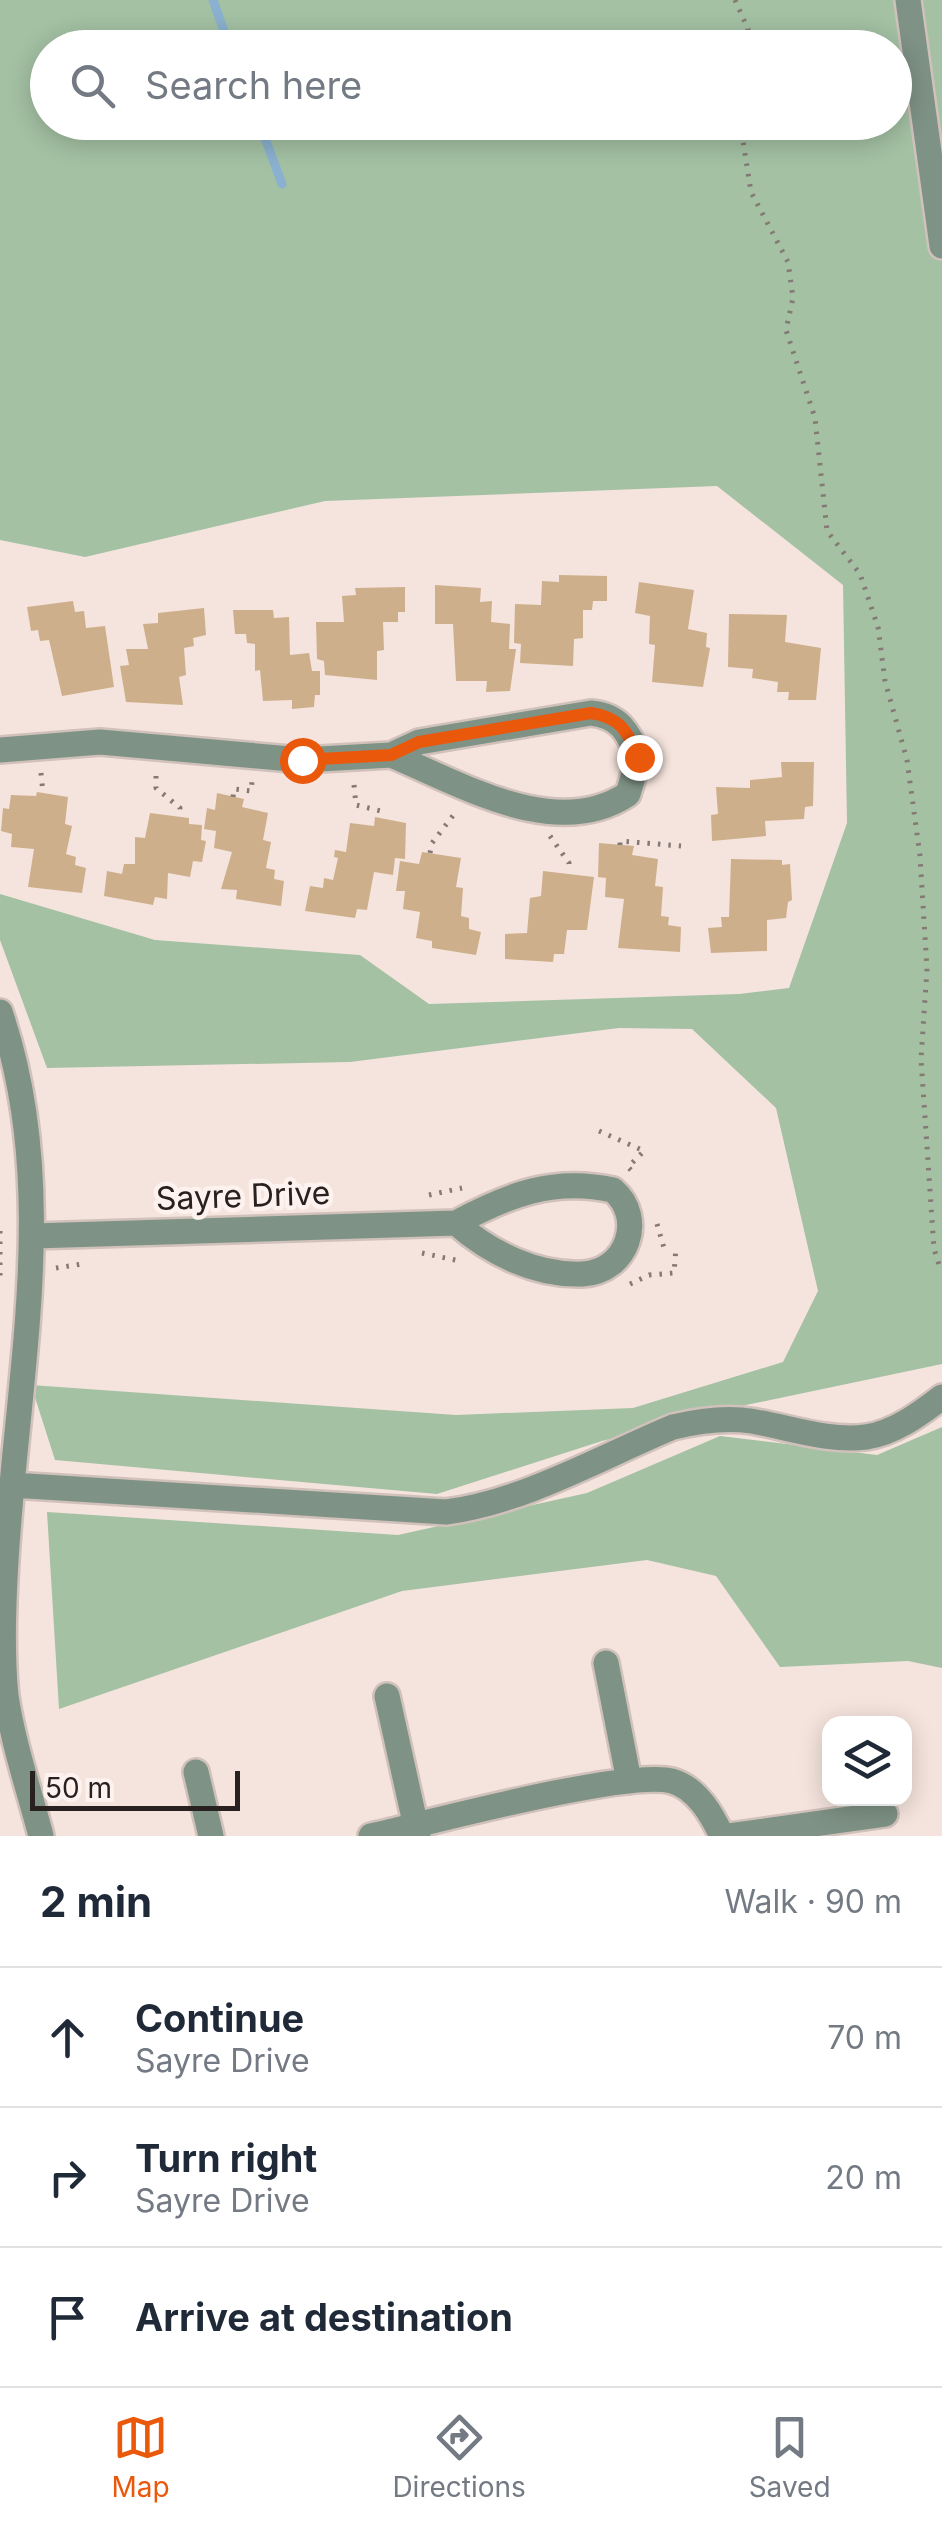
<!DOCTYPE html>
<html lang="en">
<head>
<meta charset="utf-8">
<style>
  :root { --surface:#fff; --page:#f6f6f7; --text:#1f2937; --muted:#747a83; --line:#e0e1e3; --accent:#ea580c }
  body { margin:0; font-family:Inter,sans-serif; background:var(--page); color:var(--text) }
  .controls { position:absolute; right:30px; bottom:30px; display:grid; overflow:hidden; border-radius:20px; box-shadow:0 5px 25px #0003 }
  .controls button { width:90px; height:90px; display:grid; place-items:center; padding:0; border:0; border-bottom:2px solid var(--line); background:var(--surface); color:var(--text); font:50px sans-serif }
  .scale { position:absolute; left:30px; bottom:25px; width:210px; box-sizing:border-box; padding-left:10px; border:5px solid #28211f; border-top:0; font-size:28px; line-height:35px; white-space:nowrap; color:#28211f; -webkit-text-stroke:8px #fdf2ee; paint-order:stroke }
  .stop { position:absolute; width:30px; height:30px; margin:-22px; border:8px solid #ea580c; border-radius:50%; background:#fff }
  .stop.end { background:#ea580c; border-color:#fff; box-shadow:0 2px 10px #0008 }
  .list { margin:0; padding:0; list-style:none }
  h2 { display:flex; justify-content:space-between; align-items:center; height:130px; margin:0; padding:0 40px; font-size:42px }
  h2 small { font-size:32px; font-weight:400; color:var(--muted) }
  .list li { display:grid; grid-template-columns:65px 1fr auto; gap:30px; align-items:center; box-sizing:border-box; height:140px; padding:0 40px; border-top:2px solid var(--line) }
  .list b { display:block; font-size:38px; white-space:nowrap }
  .list p { margin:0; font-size:32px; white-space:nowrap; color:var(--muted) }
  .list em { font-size:32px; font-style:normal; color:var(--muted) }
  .icon { flex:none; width:55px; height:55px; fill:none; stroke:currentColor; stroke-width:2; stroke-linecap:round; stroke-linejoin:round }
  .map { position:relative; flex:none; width:942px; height:1836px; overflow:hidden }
  .search { position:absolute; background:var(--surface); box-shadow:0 5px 25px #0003; left:30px; right:30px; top:30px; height:110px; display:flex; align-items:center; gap:25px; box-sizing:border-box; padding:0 35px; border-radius:55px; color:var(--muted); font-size:38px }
  .sheet { height:550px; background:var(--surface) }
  nav { display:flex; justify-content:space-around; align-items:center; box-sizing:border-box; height:140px; border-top:2px solid var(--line); background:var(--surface); font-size:28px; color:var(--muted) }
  nav a { display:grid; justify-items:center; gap:5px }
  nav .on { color:var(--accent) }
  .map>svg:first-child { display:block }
  .green { fill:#a4c1a4; fill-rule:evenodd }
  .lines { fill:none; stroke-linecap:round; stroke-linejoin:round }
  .stream { stroke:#8ab1cf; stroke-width:9 }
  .building { fill:#ceaf8b }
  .minor-casing { stroke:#d0c1bb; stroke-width:30 }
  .path { stroke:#847975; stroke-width:5; stroke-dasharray:2.5 8; stroke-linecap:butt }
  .minor { stroke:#7f9286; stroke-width:25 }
  .route { stroke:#ea580c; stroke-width:12 }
  .labels { text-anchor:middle; stroke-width:9; stroke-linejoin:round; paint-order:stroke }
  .street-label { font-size:32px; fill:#28211f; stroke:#fdf2ee }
</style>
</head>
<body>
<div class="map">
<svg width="942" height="1836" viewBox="0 0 942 1836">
  <rect width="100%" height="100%" fill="#f5e4dd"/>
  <!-- green -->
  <path class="green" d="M0,0H942V1364L732,1408L602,1441L437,1494L55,1460L31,1385L456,1415L633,1408L783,1362L818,1291L776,1108L692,1029L619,1028L350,1062L47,1068L0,940V894L155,940L360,955L429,1004L739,994L789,988L847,823L843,585L717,486L325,501L85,557L0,540ZM48,48H894V122H48Z
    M942,1427V1668L908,1661L780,1667L716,1576L647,1560L402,1591L59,1709L47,1512L398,1535L587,1493L720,1436L877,1455Z"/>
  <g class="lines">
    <!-- stream -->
    <path class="stream" d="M213,0L230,48
      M259,122L282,184"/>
  </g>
  <!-- building -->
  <path class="building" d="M559,575L607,576V601H593L592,610H583V638L574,639L573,666L520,663L521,644L514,643L515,604L541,605L542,581L559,582Z
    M639,582L694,590L688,629L707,633L706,647L710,648L703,687L652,682L655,645L649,644L650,616L635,613Z
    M435,585L481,588L480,602L492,601L491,622L510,624L509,649H516L510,691L486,692L487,681H456L453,624H435Z
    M405,587V612H398V622H383L384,650L377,651V680L325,675L324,661L317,659L316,622H344L342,596L356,595L355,588Z
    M73,601L75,612L84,611L86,628L105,626L114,687L62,696L49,640L40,641L38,630L31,631L27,607Z
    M204,608L206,635L193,638L194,646L184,648L186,675L179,677L183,705L126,702L120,666L129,665L126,649H148L143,624L158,623V613Z
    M233,610H273L274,618L289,617L290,655L309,653L312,671H320V695H315L314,707L292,709V700L263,701L260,670L255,671V644L247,643L246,634H235Z
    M729,614L787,615L785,642L821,648L816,700H788L789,692H777L778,682L752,678L753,669L728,667Z
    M781,762H814L813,806L805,807L804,819L765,821L766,836L712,841L711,815L718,814L716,787L750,788V780L782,777Z
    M37,792L68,797L65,824L72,826L66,854L76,857L75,865L86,868L82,893L28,887L34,849L11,847L12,834L1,831L3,808L9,809L11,795L36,796Z
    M217,793L244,799L242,807L268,813L263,840L271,842L266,868L275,870L274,879L284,881L281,906L236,899L237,890L221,889L232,852L214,848L216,831L204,829L207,808L215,810Z
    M150,813L189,818V824L202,825L201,840L206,841L202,862L193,861L190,877L168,873L167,899L155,897L153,905L104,896L107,871L122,874L124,864H135V837L145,838Z
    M375,817L406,823L405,859L395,858L393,875L374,872L367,910L357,909L355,918L305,911L310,886L323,888L324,878L333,880L338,858L334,857L335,850L346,852L350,823L374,826Z
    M599,843L634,846L632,855L658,859L655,886L663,887L661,916L669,917L668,925L681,927L680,952L618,948L624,899L605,897L606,878L598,877Z
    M422,852L461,858L456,887L463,888L461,916L469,918V929L481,932L476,955L432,948V941L416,938L420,912L403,909L405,891H396L400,861L419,864Z
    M731,859L782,860V865L790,864L792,900L788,902L786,918L767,920V951L711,953L708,928L722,927L721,917H729Z
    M543,871L594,877L587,930H567L564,954H554L553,962L505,959V934L527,933L530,898L541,896Z"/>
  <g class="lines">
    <!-- minor casing -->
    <g class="minor-casing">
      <path id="minor" d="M908,0L942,246
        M0,750L100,742L302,760L391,755L419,742L591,713C620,716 627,731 639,757L628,794C556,842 461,784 391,755
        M0,1012C55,1173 24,1341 10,1507C5,1565 0,1639 6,1696C13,1743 29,1790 41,1836
        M33,1236L456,1223C508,1195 553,1177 613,1190C646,1218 627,1272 583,1274C536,1276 490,1253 456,1223
        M12,1485L446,1512C524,1502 601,1457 673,1427C698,1421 725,1417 751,1421C788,1427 828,1442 866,1437C894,1433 920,1414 942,1397
        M606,1663L629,1781
        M387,1696L418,1836
        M196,1772L211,1836
        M371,1836C427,1823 628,1769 672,1781C697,1788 712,1815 722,1836
        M729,1836L885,1814"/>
    </g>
    <!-- path -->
    <path class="path" d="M735,0L748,29L745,48
      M740,122L751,192L788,262L793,298L786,330L815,418L827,531L860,574L878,627L885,681L907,760L920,856L927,969L921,1059L934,1249L941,1271
      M41,773L43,793
      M156,776V788L180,808L179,817
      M354,785L356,805L381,811L380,817
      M233,797L234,789L251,791L252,782
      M550,836L569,863V872
      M620,845V841L681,846
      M430,853L432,843L455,813
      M599,1131L644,1151L628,1167L631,1170
      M429,1195L462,1188
      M657,1224L664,1248
      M0,1231V1277
      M422,1253L460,1261
      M56,1268L82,1264
      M630,1284L649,1275L674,1273L676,1248"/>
    <!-- minor -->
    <use href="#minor" class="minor"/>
  </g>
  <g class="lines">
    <!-- route -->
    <path class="route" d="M302,760L391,755L419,742L591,713C620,717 627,731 639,757"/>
  </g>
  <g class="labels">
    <!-- street labels -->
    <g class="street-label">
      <text transform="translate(243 1196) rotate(-2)" y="11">Sayre Drive</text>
    </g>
  </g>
</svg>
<div class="controls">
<button><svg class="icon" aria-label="layers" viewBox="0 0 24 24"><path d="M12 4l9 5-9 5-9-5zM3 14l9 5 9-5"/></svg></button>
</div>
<div class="scale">50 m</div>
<div class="stop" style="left:302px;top:760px"></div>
<div class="stop end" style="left:639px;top:757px"></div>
<div class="search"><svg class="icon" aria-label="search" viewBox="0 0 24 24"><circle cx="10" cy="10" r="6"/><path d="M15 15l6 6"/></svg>Search here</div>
</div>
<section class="sheet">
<h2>2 min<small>Walk · 90 m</small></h2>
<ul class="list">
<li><svg class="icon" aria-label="ahead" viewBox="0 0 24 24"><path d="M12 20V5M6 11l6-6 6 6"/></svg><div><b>Continue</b><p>Sayre Drive</p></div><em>70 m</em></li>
<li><svg class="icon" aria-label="right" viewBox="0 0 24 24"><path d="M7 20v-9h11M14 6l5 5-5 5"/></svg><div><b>Turn right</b><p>Sayre Drive</p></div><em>20 m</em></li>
<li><svg class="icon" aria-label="arrive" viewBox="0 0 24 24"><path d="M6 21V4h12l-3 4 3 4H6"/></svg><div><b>Arrive at destination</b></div></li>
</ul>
</section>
<nav>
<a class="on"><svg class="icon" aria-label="map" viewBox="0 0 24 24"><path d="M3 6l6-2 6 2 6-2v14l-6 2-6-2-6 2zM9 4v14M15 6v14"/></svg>Map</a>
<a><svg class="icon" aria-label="directions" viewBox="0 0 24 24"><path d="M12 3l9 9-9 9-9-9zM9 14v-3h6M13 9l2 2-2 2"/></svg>Directions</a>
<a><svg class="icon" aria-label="saved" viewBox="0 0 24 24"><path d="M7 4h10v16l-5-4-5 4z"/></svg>Saved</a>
</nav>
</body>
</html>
